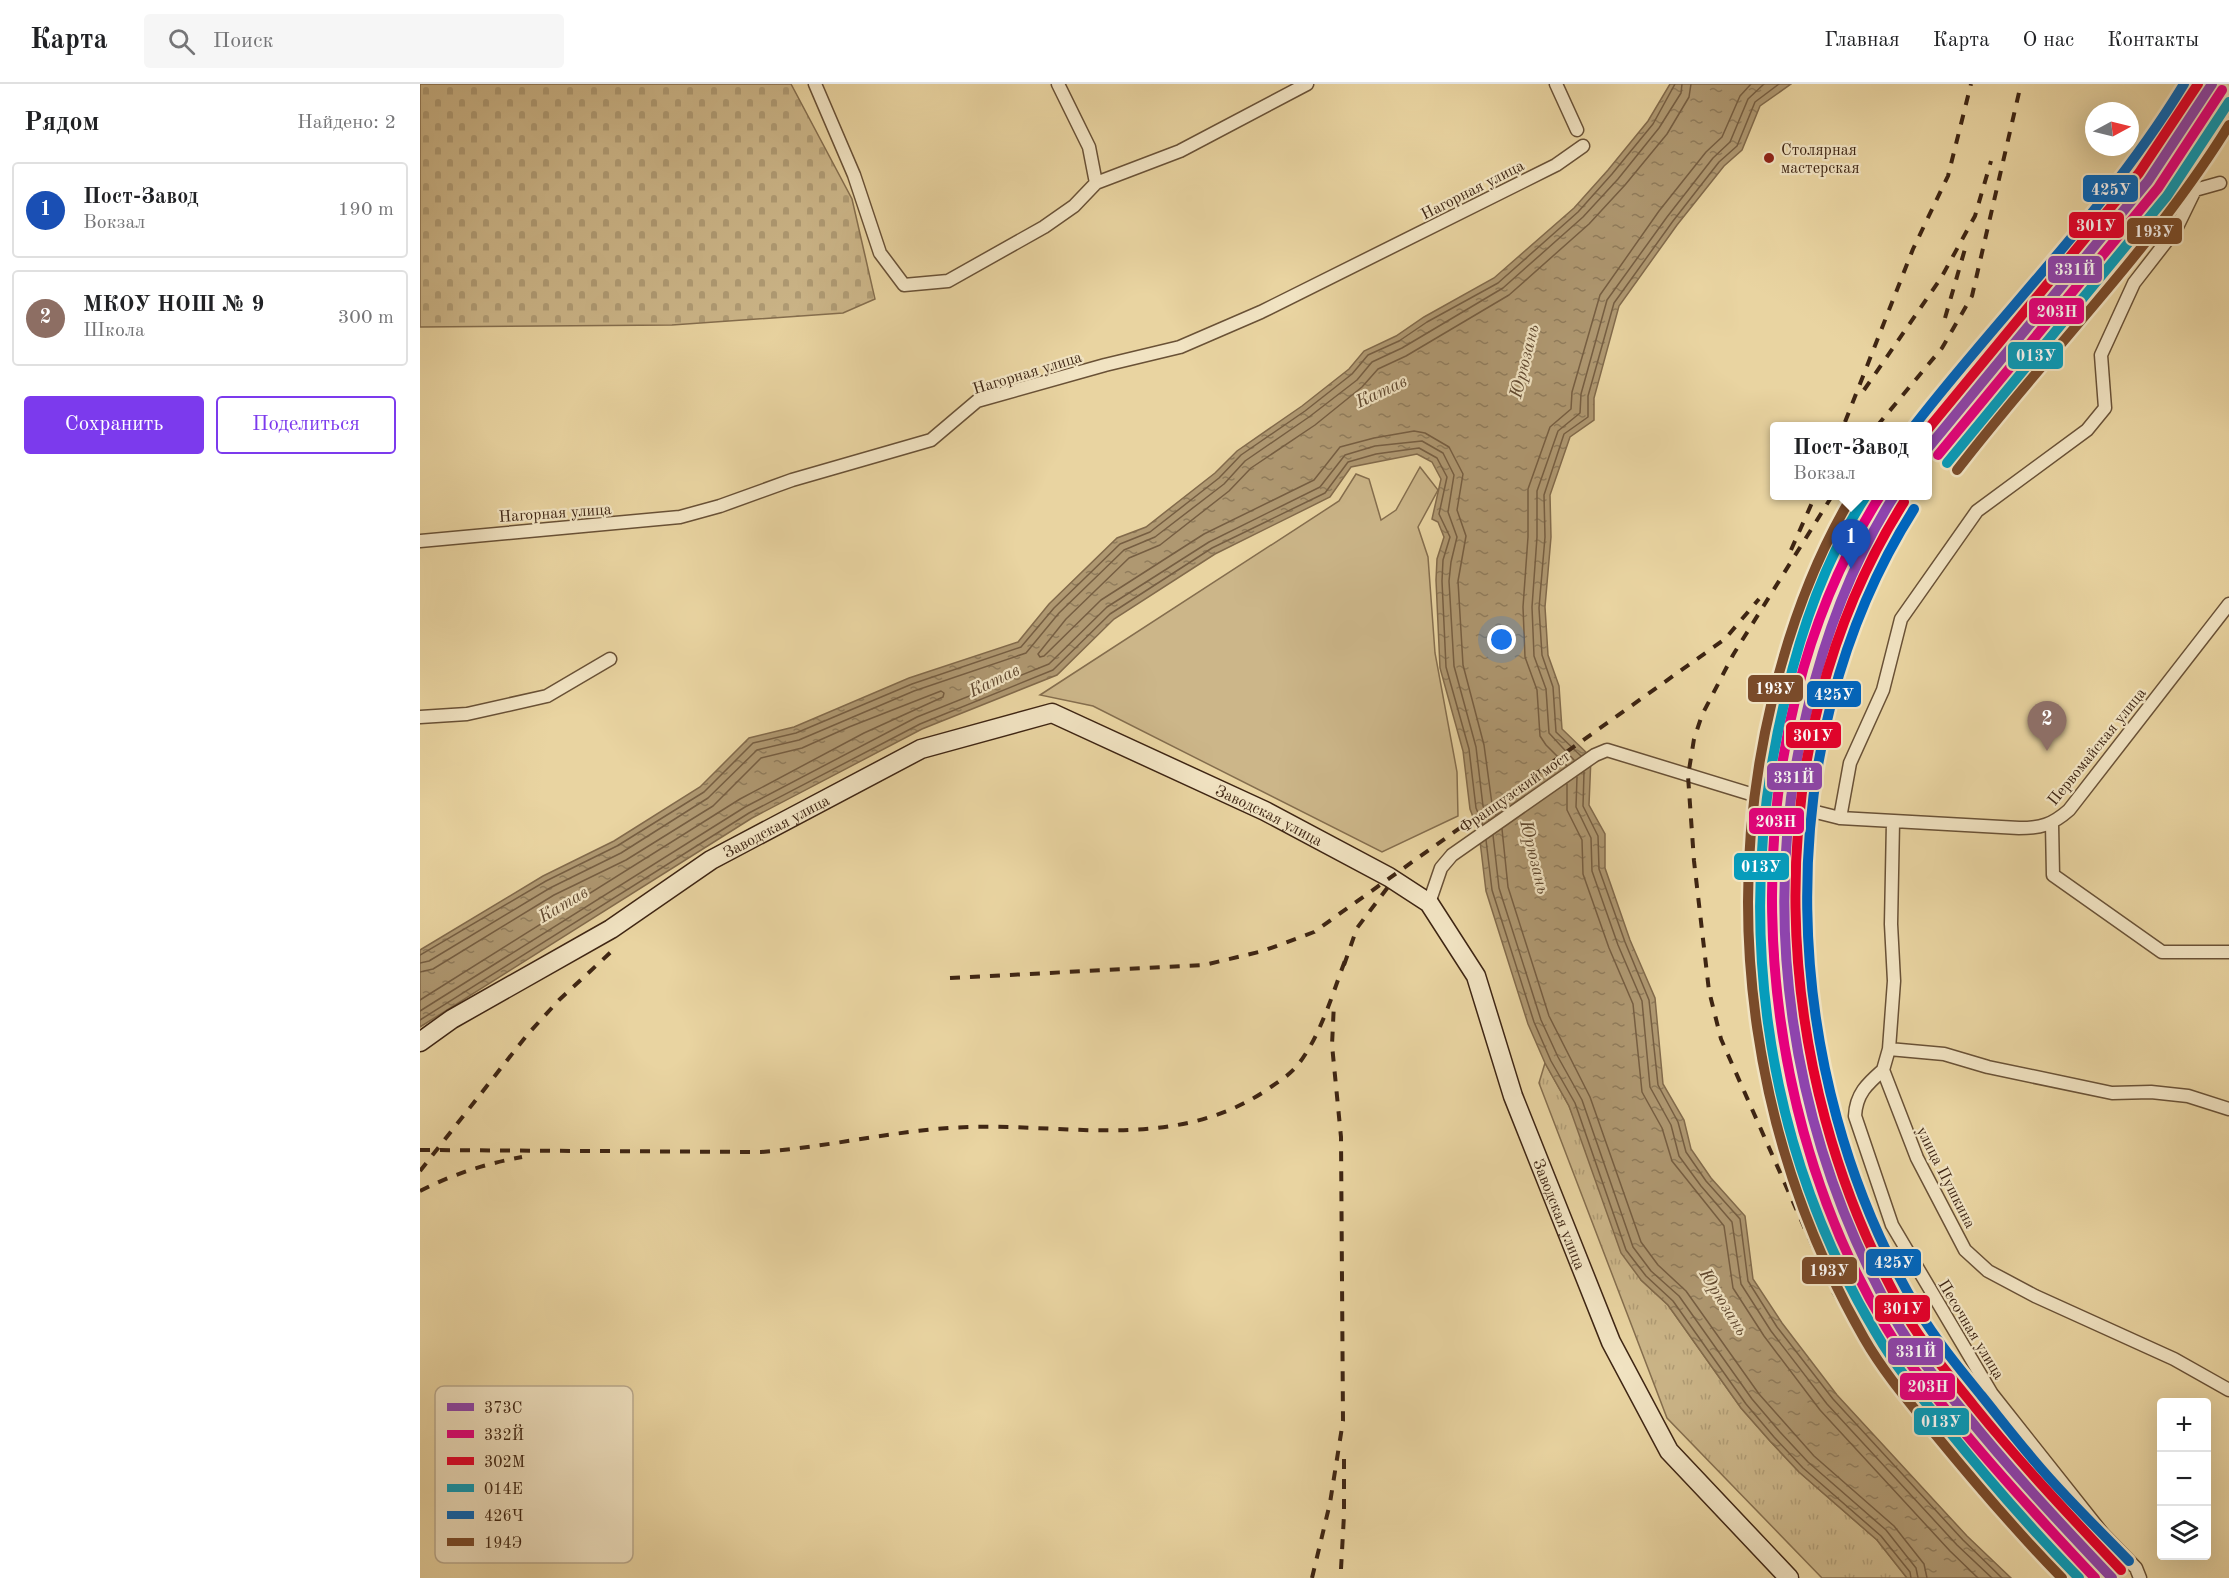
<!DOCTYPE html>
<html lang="ru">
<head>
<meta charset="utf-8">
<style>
  :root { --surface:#fff; --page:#f6f6f6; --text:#202124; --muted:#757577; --line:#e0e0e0; --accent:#7c3aed }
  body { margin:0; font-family:"Old Standard TT",serif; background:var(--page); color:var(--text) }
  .controls { position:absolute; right:18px; bottom:18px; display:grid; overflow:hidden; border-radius:6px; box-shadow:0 6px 24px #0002 }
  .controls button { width:54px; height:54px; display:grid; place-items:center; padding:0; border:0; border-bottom:2px solid var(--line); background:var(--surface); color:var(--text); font:30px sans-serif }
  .compass { position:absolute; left:1665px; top:18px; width:54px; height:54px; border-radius:50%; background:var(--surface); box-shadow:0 6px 24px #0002; rotate:83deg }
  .you { position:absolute; left:1082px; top:556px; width:21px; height:21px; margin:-15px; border:4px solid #fff; border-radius:50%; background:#1a73e8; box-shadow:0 0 0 9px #1a73e833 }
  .badge { display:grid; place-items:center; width:39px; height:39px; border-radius:50%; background:var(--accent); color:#fff; font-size:20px; font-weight:700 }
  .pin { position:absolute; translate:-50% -50px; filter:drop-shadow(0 2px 3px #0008) }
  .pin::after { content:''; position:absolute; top:32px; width:21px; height:18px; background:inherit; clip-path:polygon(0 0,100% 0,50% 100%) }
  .popup { position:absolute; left:1350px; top:338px; width:162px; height:78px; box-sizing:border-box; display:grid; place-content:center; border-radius:6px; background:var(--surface); filter:drop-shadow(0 2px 4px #0005); font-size:20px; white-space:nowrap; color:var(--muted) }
  .popup b { font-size:22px; color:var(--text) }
  .popup::after { content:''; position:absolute; left:50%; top:100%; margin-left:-12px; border:12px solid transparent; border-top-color:var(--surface) }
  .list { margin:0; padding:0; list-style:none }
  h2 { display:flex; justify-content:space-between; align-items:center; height:78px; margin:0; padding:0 24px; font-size:26px }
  h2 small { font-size:20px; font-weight:400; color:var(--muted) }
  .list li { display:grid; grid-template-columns:39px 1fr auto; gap:18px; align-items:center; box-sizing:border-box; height:96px; margin:0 12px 12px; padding:0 12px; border:2px solid var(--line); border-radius:6px }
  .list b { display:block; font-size:22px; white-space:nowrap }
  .list p { margin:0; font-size:20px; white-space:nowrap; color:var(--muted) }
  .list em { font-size:20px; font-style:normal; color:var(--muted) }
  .actions { display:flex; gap:12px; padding:18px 24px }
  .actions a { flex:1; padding:14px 0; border:2px solid var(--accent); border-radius:6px; text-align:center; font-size:21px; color:var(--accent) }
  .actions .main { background:var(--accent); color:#fff }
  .icon { flex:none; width:33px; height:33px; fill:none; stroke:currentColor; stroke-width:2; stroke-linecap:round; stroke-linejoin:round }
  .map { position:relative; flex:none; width:1809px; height:1494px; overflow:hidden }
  header { display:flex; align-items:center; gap:36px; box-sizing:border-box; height:84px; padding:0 30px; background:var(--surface); border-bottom:2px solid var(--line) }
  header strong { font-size:28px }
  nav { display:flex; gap:33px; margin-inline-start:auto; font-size:21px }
  .search { width:420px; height:54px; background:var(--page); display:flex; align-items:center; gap:15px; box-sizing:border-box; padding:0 21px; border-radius:6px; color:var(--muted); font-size:22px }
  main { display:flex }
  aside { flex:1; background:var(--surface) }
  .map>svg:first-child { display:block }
  .grass { fill:url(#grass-tufts); stroke:#856e4e; stroke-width:1.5 }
  .cemetery { fill:url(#cemetery-stones); stroke:#856e4e; stroke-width:1.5 }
  .park { fill:#ccb689; stroke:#856e4e; stroke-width:1.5 }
  .water { fill:url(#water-ripples); stroke:#826a4b; stroke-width:1.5 }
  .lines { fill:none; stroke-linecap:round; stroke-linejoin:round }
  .shore { stroke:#765e42; stroke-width:1.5 }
  .street-casing { stroke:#695136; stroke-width:15 }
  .secondary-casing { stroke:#3e2513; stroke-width:21 }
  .street { stroke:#f1e3c2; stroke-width:12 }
  .secondary { stroke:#f1e3c2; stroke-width:18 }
  .rail { stroke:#3e2513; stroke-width:4; stroke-dasharray:10 10; stroke-linecap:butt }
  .rail-1-casing { stroke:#f1e3c2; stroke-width:15 }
  .rail-2-casing { stroke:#f1e3c2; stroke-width:15 }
  .rail-3-casing { stroke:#f1e3c2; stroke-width:15 }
  .rail-4-casing { stroke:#f1e3c2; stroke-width:15 }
  .rail-5-casing { stroke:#f1e3c2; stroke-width:15 }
  .rail-6-casing { stroke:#f1e3c2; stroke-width:15 }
  .rail-1 { stroke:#8e44ad; stroke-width:10 }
  .rail-2 { stroke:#e5007d; stroke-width:10 }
  .rail-3 { stroke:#e4002b; stroke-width:10 }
  .rail-4 { stroke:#069cbb; stroke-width:10 }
  .rail-5 { stroke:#0065bd; stroke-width:10 }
  .rail-6 { stroke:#7a4b2a; stroke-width:10 }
  .poi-dot { fill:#8f2418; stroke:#f1e3c2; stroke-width:2 }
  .labels { text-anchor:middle; stroke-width:4.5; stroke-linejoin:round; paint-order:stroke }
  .poi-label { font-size:16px; fill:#3e2513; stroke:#f1e3c2; text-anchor:start }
  .street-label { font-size:16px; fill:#3e2513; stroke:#f1e3c2 }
  .water-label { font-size:18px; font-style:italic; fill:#60482f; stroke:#f1e3c2 }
  .key { fill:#f1e3c2; stroke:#bbaa8e; stroke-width:1.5 }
  .key-label { font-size:16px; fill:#3e2513 }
  .line-badge { stroke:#f1e3c2; stroke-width:2 }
  .badge-label { font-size:16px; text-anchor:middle; font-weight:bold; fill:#fff }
</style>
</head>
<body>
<header>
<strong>Карта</strong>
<div class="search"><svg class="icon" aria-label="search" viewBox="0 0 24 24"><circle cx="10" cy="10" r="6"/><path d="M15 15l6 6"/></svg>Поиск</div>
<nav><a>Главная</a><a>Карта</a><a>О нас</a><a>Контакты</a></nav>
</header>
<main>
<aside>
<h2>Рядом<small>Найдено: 2</small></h2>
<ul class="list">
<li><span class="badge" style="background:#1a4fb4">1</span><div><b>Пост-Завод</b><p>Вокзал</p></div><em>190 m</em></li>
<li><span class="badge" style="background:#8d6e63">2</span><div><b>МКОУ НОШ № 9</b><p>Школа</p></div><em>300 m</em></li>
</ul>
<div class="actions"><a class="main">Сохранить</a><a>Поделиться</a></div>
</aside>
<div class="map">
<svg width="1809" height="1494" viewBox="0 0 1809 1494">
  <defs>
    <pattern id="grass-tufts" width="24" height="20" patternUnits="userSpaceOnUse" patternTransform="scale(1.5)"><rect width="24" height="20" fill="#ccb689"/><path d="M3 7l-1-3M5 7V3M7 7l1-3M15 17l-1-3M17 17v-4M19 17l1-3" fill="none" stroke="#b09c75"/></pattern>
    <pattern id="cemetery-stones" width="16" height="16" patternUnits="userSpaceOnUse" patternTransform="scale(1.5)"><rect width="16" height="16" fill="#ccb689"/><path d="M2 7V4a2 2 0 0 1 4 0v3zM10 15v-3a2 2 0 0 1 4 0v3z" fill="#b09c75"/></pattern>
    <pattern id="water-ripples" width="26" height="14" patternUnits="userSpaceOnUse" patternTransform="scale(1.5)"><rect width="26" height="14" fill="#af9871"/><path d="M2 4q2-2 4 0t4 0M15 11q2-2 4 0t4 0" fill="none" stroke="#907c5c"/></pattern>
  </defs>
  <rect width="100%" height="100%" fill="#e9d4a1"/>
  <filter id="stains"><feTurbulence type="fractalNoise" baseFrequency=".00333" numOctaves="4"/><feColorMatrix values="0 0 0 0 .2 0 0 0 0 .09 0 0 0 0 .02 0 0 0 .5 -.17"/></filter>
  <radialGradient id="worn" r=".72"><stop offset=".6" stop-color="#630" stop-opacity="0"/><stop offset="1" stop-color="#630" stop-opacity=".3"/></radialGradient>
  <!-- grass -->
  <path class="grass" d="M1125,979L1149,1022L1221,1196L1248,1221L1321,1324L1350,1357L1379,1388L1457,1456L1487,1494H1402L1247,1334L1119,999Z"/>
  <!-- cemetery -->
  <path class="cemetery" d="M0,0H371L432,115L455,215L423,229L252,241L0,243Z"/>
  <!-- park -->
  <path class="park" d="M1000,383L1018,406L998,443L1008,473L1015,569L1037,688L1038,732L962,768L673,622L620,611L919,417L936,390L949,395L961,436L976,426Z"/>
  <!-- water -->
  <path class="water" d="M1250,0H1371L1340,22L1322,66L1304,82L1257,141L1199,222L1174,314V336L1150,353L1130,411L1131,453L1125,523L1128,571L1139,602L1142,645L1171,673L1169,721L1185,750V784L1210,856L1235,914L1243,1000L1264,1036L1271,1065L1291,1094L1325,1132L1333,1195L1362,1239L1417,1311L1547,1452L1591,1494H1487L1457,1456L1379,1388L1350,1357L1321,1324L1248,1221L1221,1196L1201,1169L1149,1022L1125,979L1108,940L1066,807L1059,749L1050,725L1043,667L1020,584L1016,496L1017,475L1024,453L1018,438L1012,435L1021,395L1012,378L997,370L931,383L910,413L795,470L694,535L637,591L502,645L332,734L0,943V866L123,792L194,757L280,703L329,654L374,643L489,594L598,558L629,520L697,454L726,443L795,389L817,367L882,322L929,285L944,267L976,252L1004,233L1074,194L1154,124L1188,86L1228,37Z"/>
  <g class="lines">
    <!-- shore -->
    <path class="shore" d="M1161,672L1136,648L1133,603L1122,571L1119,524L1125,453L1124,411L1144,350L1168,333V312L1194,219L1253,137L1299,78L1317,62L1335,18L1359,0
      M1154,676L1129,649L1126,605L1114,572L1112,523L1117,453V407L1138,347L1160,329L1161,310L1187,216L1247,133L1293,74L1310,58L1328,15L1344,0
      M1147,682L1126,661L1120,652L1117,606L1105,573L1103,523L1108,453V405L1130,343L1151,325L1152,308L1180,211L1239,127L1286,68L1302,53L1320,12L1331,0
      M1164,688L1163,722L1178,752L1179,785L1205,858L1229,916L1238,1001L1258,1038L1266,1068L1286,1097L1320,1135L1328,1197L1357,1243L1413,1315L1543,1456L1582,1494
      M1157,693L1156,723L1171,754L1172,787L1198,861L1222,917L1230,1003L1251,1041L1259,1072L1281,1102L1312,1138L1321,1200L1351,1247L1407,1320L1537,1461L1572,1494
      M1147,700V726L1162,756L1163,790L1189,864L1213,920L1222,1008L1242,1044L1252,1077L1304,1142L1313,1204L1344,1252L1400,1326L1530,1467L1558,1494
      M1076,731L1072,720L1064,661L1043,581L1038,497L1046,452L1037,426L1043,390L1029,363L1005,349L994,347L954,354L920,363L894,396L784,450L681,516L624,572L620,573L618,570L646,535L709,474L740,461L809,407L831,384L895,341L942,303L958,285L986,272L1089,211L1169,140L1205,101L1247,50L1269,13L1271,0
      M1082,745L1088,803L1129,932L1170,1013L1221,1158L1238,1181L1266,1207L1339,1310L1394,1372L1474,1442L1504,1480L1507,1494
      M1073,751L1079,804L1121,936L1138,973L1162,1016L1213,1163L1231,1187L1259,1212L1332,1315L1360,1348L1388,1378L1466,1446L1496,1484L1498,1494
      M1066,756L1072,806L1114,938L1131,977L1155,1019L1206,1166L1226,1192L1253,1217L1326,1320L1354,1353L1383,1384L1461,1452L1490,1488L1491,1494
      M0,871L126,797L197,762L284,708L333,659L376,649L492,600L601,563L634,524L700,460L730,448L799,394L821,371L885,327L932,290L948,271L979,257L1007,238L1078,199L1158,128L1192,90L1233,40L1255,0
      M0,879L9,877L130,804L201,769L288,714L337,666L379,656L494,607L606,569L639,529L704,466L735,453L804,400L825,377L889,333L937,296L952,278L982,264L1083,204L1163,133L1198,95L1239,44L1261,9L1262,0
      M0,888L13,885L134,811L206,776L293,722L341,674L382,664L429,643L521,607L524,609L523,613L444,649L320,715L0,916
      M0,927L325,723L497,633L629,580L687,523L789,458L900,403L925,371L955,362L1002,357L1023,369L1034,391L1028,428L1037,453L1031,478L1029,497L1034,582L1056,663L1063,722L1069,736
      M0,936L329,729L500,640L633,586L690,530L792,464L905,409L928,378L956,370L999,364L1017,374L1027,393L1019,430L1030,453L1023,476L1022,497L1026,583L1049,665L1056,724L1063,741"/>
    <!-- street casing -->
    <g class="street-casing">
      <path id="street" d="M395,0L434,91L460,169L484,201L528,197L624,143L654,122L676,99L669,63L638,0
        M1136,0L1157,46
        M676,99L760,67L887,0
        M0,457L260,433L300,422L372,396L511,356L557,317L685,281L760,263L841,228L1136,81L1163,62
        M0,633L47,630L127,612L190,575
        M1420,734L1430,679L1463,606L1481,535L1557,427L1667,346L1685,324L1681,271L1714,199L1756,145L1775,106L1800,99
        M1473,738L1471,840L1474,897L1469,965L1463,986L1497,1074L1545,1166L1568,1187L1615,1212L1754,1275L1809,1306
        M1632,740L1633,791L1742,868H1809
        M1009,819L1021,784L1032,771L1175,671L1187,666L1360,719L1420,734L1599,744C1621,744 1632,741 1649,726L1809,520
        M1469,965L1524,970L1568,983L1692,1009L1731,1008L1768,1012L1809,1025
        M1463,986C1447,1000 1436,1010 1435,1032L1472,1141L1572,1310L1683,1450L1716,1484L1720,1494"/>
    </g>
    <!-- secondary casing -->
    <g class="secondary-casing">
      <g id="secondary">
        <path id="s1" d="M0,958L32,935L191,845L291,776L501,665L632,629L845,727L969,793L1009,819L1056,892L1093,1012L1191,1258L1249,1367L1369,1494"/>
      </g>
    </g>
    <!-- street -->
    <use href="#street" class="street"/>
    <!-- secondary -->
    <use href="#secondary" class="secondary"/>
    <!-- rail -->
    <path class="rail" d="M1525,234L1547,158
      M1444,306L1521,194L1555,132L1571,77
      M1425,338L1493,165L1528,92L1551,0
      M1457,342L1522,264L1552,212L1601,0
      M1412,412L1313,571L1282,631L1274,655L1268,692L1274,777L1289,907L1301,955L1412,1206L1461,1287L1492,1329L1649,1494
      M1371,466L1395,412
      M924,881L937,844L971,799
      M530,894L784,881L843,867L894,848L1305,555L1339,515
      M0,1066L341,1068C411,1063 479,1045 549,1043C649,1040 752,1066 842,1009C856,999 870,992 880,978C902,948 913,908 926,874
      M0,1087L107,951L139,916L191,868
      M0,1107C33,1090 65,1080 102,1073
      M921,1485L924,1431V1373
      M892,1494L910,1419L923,1337L921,1053L912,961L914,919"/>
    <!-- rail-1 casing -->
    <g class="rail-1-casing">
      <path id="rail-1" d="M1508,364L1728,97L1792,0
        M1474,412C1433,477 1406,548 1388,623C1337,831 1370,1049 1475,1235C1494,1269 1519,1298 1543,1327C1591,1387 1640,1439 1692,1494"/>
    </g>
    <!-- rail-2 casing -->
    <g class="rail-2-casing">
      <path id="rail-2" d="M1518,371L1738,104L1802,6
        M1460,412C1308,652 1322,1005 1467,1245C1487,1278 1511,1307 1535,1337C1580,1392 1627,1443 1675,1494"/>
    </g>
    <!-- rail-3 casing -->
    <g class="rail-3-casing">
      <path id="rail-3" d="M1508,345L1719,89L1778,0
        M1484,418C1332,659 1346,988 1486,1231C1505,1263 1530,1292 1554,1322C1600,1379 1650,1432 1701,1486"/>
    </g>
    <!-- rail-4 casing -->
    <g class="rail-4-casing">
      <path id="rail-4" d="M1527,379L1747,112L1809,18
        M1446,412C1407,472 1382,542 1366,611C1313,828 1341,1056 1456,1249C1475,1282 1500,1312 1524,1341C1567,1394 1611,1445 1659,1494"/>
    </g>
    <!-- rail-5 casing -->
    <g class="rail-5-casing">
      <path id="rail-5" d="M1494,342C1583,227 1688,125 1764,0
        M1494,425C1345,660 1357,990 1498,1226C1516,1256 1539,1284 1561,1311C1582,1337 1602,1363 1624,1388C1651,1419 1681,1448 1709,1477"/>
    </g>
    <!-- rail-6 casing -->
    <g class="rail-6-casing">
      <path id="rail-6" d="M1537,386C1626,270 1732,166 1809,41
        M1432,412C1394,476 1369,545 1352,617C1300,833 1334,1062 1444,1254C1464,1289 1490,1319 1515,1350C1556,1400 1597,1448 1642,1494"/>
    </g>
    <!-- rail-1 -->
    <use href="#rail-1" class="rail-1"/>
    <!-- rail-2 -->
    <use href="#rail-2" class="rail-2"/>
    <!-- rail-3 -->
    <use href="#rail-3" class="rail-3"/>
    <!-- rail-4 -->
    <use href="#rail-4" class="rail-4"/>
    <!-- rail-5 -->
    <use href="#rail-5" class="rail-5"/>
    <!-- rail-6 -->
    <use href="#rail-6" class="rail-6"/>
  </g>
  <!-- markers -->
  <circle class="poi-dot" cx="1349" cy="74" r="6"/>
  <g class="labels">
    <!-- poi labels -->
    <g class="poi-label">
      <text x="1361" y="71">Столярная<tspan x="1361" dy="18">мастерская</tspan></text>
    </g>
    <!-- street labels -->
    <g class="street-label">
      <text transform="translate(1052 105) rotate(-27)" y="6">Нагорная улица</text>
      <text transform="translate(607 288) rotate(-17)" y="6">Нагорная улица</text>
      <text transform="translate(135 428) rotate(-4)" y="6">Нагорная улица</text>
      <text transform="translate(1676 662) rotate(-51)" y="6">Первомайская улица</text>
      <text transform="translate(1094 707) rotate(-35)" y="6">Французский мост</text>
      <text dy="6" stroke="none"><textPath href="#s1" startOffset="957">Заводская улица</textPath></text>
      <text dy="6" stroke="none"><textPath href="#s1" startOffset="417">Заводская улица</textPath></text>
      <text transform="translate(1527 1093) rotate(63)" y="6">улица Пушкина</text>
      <text dy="6" stroke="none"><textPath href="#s1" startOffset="1479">Заводская улица</textPath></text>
      <text transform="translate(1552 1245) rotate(59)" y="6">Песочная улица</text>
    </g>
    <!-- water labels -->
    <g class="water-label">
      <text transform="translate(1104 277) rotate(-76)" y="6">Юрюзань</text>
      <text transform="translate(961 307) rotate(-25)" y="6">Катав</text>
      <text transform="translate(574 596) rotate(-26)" y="6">Катав</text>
      <text transform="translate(1115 773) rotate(76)" y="6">Юрюзань</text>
      <text transform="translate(143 820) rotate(-31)" y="6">Катав</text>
      <text transform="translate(1304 1218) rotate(58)" y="6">Юрюзань</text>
    </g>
  </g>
  <!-- legend -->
  <rect x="15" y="1302" width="198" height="177" rx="9" class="key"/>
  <rect x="27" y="1319" width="27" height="8" fill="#8e44ad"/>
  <rect x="27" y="1346" width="27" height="8" fill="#e5007d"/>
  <rect x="27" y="1373" width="27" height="8" fill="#e4002b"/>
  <rect x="27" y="1400" width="27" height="8" fill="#069cbb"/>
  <rect x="27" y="1427" width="27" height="8" fill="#0065bd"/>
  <rect x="27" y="1454" width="27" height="8" fill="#7a4b2a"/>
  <g class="key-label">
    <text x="64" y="1329">373C</text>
    <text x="64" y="1356">332Й</text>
    <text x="64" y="1383">302М</text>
    <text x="64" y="1410">014Е</text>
    <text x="64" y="1437">426Ч</text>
    <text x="64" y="1464">194Э</text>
  </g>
  <g class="line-badge">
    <rect x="1662" y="90" width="57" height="29" rx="6" fill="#0065bd"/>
    <rect x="1648" y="127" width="57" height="28" rx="6" fill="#e4002b"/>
    <rect x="1706" y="133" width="57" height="28" rx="6" fill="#7a4b2a"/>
    <rect x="1627" y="171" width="56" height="29" rx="6" fill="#8e44ad"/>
    <rect x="1608" y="213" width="57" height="28" rx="6" fill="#e5007d"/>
    <rect x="1587" y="257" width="57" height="29" rx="6" fill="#069cbb"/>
    <rect x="1327" y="590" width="57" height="29" rx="6" fill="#7a4b2a"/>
    <rect x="1386" y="596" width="56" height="28" rx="6" fill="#0065bd"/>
    <rect x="1365" y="637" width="57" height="28" rx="6" fill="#e4002b"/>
    <rect x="1346" y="678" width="57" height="29" rx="6" fill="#8e44ad"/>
    <rect x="1328" y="723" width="57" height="28" rx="6" fill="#e5007d"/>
    <rect x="1313" y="768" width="57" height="29" rx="6" fill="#069cbb"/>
    <rect x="1445" y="1164" width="57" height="29" rx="6" fill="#0065bd"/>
    <rect x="1381" y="1172" width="57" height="29" rx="6" fill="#7a4b2a"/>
    <rect x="1454" y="1210" width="57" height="29" rx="6" fill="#e4002b"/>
    <rect x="1467" y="1253" width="57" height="29" rx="6" fill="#8e44ad"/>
    <rect x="1479" y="1288" width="57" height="29" rx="6" fill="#e5007d"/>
    <rect x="1493" y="1323" width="57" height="29" rx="6" fill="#069cbb"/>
  </g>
  <g class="badge-label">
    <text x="1691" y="111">425У</text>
    <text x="1676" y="147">301У</text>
    <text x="1734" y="153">193У</text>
    <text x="1655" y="191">331Й</text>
    <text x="1637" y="233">203Н</text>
    <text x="1616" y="277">013У</text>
    <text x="1355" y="610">193У</text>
    <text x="1414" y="616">425У</text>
    <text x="1393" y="657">301У</text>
    <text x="1374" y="699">331Й</text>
    <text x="1356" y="743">203Н</text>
    <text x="1341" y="788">013У</text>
    <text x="1474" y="1184">425У</text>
    <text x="1409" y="1192">193У</text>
    <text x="1483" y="1230">301У</text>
    <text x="1496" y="1273">331Й</text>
    <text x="1508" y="1308">203Н</text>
    <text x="1521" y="1343">013У</text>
  </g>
  <rect width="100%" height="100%" filter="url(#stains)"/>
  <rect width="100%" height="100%" fill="url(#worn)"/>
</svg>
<div class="controls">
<button>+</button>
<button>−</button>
<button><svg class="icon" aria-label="layers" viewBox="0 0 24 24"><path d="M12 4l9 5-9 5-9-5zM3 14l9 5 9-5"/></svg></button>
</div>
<svg class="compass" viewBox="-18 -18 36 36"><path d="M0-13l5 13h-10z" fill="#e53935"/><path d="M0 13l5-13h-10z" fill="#757577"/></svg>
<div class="you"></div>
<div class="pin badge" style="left:1431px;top:485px;background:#1a4fb4">1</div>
<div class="popup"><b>Пост-Завод</b>Вокзал</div>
<div class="pin badge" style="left:1627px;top:667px;background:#8d6e63">2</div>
</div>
</main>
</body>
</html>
